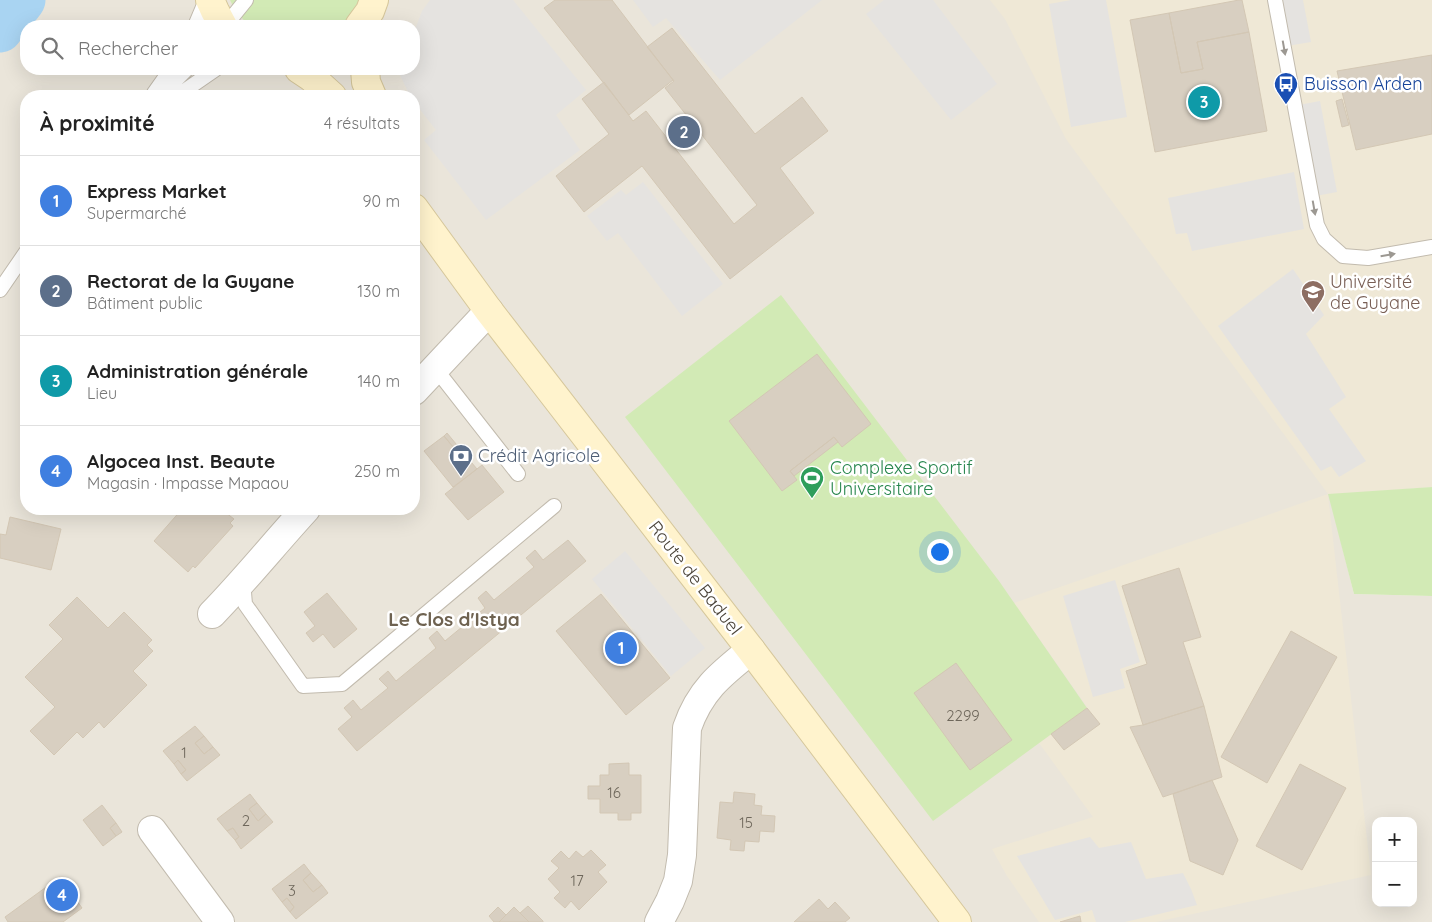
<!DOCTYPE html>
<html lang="fr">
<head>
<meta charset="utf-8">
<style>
  :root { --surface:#fff; --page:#f2f2f2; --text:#222; --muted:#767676; --line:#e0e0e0; --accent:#fc3f1d }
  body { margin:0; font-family:Quicksand,sans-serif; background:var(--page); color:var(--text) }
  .controls { position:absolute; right:15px; bottom:15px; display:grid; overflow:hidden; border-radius:10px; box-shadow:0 5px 20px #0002 }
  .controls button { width:45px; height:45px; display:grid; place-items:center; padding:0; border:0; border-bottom:1px solid var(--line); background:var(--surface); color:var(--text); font:25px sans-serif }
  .you { position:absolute; left:939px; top:551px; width:18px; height:18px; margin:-12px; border:4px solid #fff; border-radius:50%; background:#1a73e8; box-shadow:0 0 0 8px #1a73e833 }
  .badge { display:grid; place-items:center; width:32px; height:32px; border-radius:50%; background:var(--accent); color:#fff; font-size:16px; font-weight:700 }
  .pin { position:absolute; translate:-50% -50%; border:2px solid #fff; box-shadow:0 1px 5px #0006 }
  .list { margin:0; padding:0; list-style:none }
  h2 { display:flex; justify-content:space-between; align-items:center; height:65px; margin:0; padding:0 20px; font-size:21px }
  h2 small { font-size:16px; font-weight:400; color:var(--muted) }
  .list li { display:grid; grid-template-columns:32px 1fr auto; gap:15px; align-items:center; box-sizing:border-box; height:90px; padding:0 20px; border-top:1px solid var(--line) }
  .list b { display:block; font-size:19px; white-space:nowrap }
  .list p { margin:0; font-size:16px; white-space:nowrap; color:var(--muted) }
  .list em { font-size:16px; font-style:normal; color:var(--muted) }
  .icon { flex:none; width:28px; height:28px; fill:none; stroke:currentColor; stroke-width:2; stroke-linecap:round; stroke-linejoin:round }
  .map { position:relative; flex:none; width:1432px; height:922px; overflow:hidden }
  .search { position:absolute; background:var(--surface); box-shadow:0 5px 20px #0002; left:20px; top:20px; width:400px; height:55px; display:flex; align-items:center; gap:12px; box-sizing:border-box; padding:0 18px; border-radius:20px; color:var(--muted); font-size:19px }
  .panel { position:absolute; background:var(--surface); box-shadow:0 5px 20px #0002; left:20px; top:90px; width:400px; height:425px; border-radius:20px }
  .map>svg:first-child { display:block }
  .residential { fill:#eae5da; fill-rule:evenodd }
  .education { fill:#efe8d6 }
  .green { fill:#d2eab5 }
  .parking { fill:#e5e3e0 }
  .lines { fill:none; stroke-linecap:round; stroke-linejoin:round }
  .river { stroke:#a9d4f2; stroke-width:45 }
  .building { fill:#d8cfc1; stroke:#d3c7b4 }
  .service-casing { stroke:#c2bbae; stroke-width:16 }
  .minor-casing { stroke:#c2bbae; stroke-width:30 }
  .secondary-casing { stroke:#d6c79b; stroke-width:30 }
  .service { stroke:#fff; stroke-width:14 }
  .minor { stroke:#fff; stroke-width:28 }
  .secondary { stroke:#fff3cd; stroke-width:28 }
  .oneway { fill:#9c9892 }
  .labels { text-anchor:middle; stroke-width:5; stroke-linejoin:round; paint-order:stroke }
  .number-label { font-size:15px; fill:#6e675b }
  .transit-label { font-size:18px; fill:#164399; stroke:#fff; text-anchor:start }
  .education-label { font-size:18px; fill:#785e54; stroke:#fff; text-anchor:start }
  .service-label { font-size:18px; fill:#4e5e75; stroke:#fff; text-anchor:start }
  .leisure-label { font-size:18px; fill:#27864d; stroke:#fff; text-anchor:start }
  .street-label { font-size:18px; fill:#4b4439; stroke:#fff }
  .neighbourhood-label { font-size:19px; font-weight:bold; fill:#6e6250; stroke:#fff }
</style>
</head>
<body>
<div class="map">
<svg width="1432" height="922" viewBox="0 0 1432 922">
  <rect width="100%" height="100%" fill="#f6f3ec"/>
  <!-- residential -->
  <path class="residential" d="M0,0H1432V487L1329,494L1354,594L1432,596V922H0ZM26,26H414V69H26ZM26,96H414V509H26ZM1376,821H1413V903H1376Z"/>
  <!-- education -->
  <path class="education" d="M990,0H1432V487L1328,495L1371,875L1156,922H1039L1007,876L992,849L1093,817L1039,743L1087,707L1014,603L1328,494L1066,139L1005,19Z"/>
  <!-- green -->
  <path class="green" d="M230,0H359L350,16L339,26H249L235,10Z
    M781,295L999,581L1087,708L933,821L625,417Z
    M1432,487V596L1354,594L1328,494Z"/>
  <!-- parking -->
  <path class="parking" d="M430,0H513L586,90L556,115L580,150L486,220L424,140L436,130L414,102V96H410L398,71V69H414V32L422,11Z
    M633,0H822L720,80L666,18L653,27Z
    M884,0H933L997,84L951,120L866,14Z
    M1071,0H1106L1127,117L1071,127L1049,4Z
    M1271,0H1303L1311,42L1281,47Z
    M1320,101L1337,192L1305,198L1288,107Z
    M1294,172L1304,229L1192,251L1187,233L1176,234L1168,198Z
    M643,182L723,284L682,316L618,233L607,241L587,216L621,190L626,195Z
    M1293,269L1324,315L1306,334L1346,397L1329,409L1366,461L1339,477L1331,466L1321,471L1218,326Z
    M625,551L705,648L671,676L592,579Z
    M1115,580L1140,662L1120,669L1125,688L1093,697L1063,596Z
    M1090,837L1099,848L1131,842L1146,879L1183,873L1191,889L1197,905L1125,922H1096L1092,910L1055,920L1017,856Z"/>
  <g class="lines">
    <!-- river -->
    <path class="river" d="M0,30L23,0"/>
  </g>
  <!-- building -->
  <path class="building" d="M555,0H612L673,80L629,115L544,8Z
    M1239,0H1242L1249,32L1197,42L1203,69L1181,73L1169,13Z
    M1169,13L1181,73L1203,69L1197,42L1249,32L1267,131L1155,152L1130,20Z
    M672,28L755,134L802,97L828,131L780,168L814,213L730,279L642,166L584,212L556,176L609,134L582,99L604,82L633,121L646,111L734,224L757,205L665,88L674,81L647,47Z
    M1432,55V134L1356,150L1337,71Z
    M1342,99L1349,125L1342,127L1336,101Z
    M817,354L871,424L842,447L834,437L790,471L797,480L782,491L729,421Z
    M447,433L466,456L463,459L444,436Z
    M444,436L463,459L466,456L477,469L453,487L424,451Z
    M834,437L838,442L794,476L790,471Z
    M482,465L504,492L468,520L445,494Z
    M182,509H221L234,519L230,523L233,526L195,568L193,566L188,572L154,541Z
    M10,517L61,529L51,570L0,558V534L6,535Z
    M568,540L586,561L357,751L338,729L352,717L344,708L353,700L361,710L388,688L379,679L388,671L396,681L436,648L429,638L437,631L445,641L485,608L478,598L486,591L494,600L534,567L526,558L535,550L543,560Z
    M1179,568L1201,637L1183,642L1204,706L1143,725L1126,671L1147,664L1122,586Z
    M327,593L357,629L334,648L323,634L313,642L306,633L315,626L304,612Z
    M601,594L670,678L626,715L556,631Z
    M77,597L108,628L124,612L152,640L147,645L153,651L133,671L147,685L104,728L99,722L83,738L77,732L54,755L30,731L55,707L25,677L63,639L49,625Z
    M1291,631L1337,657L1267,783L1221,757Z
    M956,663L1012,740L970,770L914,693Z
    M1204,706L1222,777L1163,797L1130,727L1143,725Z
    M1087,708L1100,724L1064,750L1051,734Z
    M195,726L204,736L195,743L204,754L213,747L220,755L187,781L181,774L186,770L178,760L174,764L163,751Z
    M204,736L213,747L204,754L195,743Z
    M178,760L186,770L181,774L174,764Z
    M629,763V775H641V813H631V820H618V813H600V799H588V786H600V775H609V764Z
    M1300,764L1346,788L1302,870L1256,846Z
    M1212,780L1238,840L1223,875L1190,861L1173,794Z
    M734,792L755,794L754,805L762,806L761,815L775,816L774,832L760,831L759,842L745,841L744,851L730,850L731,840L717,838L720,802L733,803Z
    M250,794L257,803L249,809L258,821L266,814L273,822L241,849L235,840L239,837L233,828L227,831L217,819Z
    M257,803L266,814L258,821L249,809Z
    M102,805L116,823L110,828L116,836L103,846L83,820Z
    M116,823L122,832L116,836L110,828Z
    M233,828L239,837L235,840L227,831Z
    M591,850L606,865L598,872L607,882L579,910L571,901L565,908L554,898L560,892L548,879L559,868L551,861L561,851L569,859L576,851L583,857Z
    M304,864L311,873L303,880L313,892L322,885L328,893L296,919L290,912L294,907L287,898L282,902L272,889Z
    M311,873L322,885L313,892L303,880Z
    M60,877L82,908L63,922H8L5,917Z
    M287,898L294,907L290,912L282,902Z
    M819,899L828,909L835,902L850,918L845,922H794Z
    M528,906L543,921V922H529L520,913Z
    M498,907L506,915L499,922H494L489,916Z
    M514,907L529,922H499Z
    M1080,916L1081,922H1060Z"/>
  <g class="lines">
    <!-- service casing -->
    <g class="service-casing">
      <path id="service" d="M1275,0L1317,225L1324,239L1343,256L1368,258L1432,247
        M195,26L206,0
        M225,26L246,0
        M154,93L171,69
        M160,96L187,69
        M177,96L216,69
        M0,290L26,252
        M435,368L518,474
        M243,581L245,604L303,686L342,684L554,506"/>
    </g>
    <!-- minor casing -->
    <g class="minor-casing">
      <path id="minor" d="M414,391L489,311
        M212,614C245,580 274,544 306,509
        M152,830L220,922
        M659,922L670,901L678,881L682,855L687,728C700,690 721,674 751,650"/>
    </g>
    <!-- secondary casing -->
    <g class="secondary-casing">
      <path id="secondary" d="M210,0L215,11L223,26
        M359,26L370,11L374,0
        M299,69L311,77L332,96
        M365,69L366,82L372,96
        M414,208L489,311L751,650L957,922"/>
    </g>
    <!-- service -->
    <use href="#service" class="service"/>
    <!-- minor -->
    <use href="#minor" class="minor"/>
    <!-- secondary -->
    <use href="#secondary" class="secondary"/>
  </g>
  <!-- one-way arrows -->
  <defs><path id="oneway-solid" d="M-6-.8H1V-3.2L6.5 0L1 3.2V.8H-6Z" transform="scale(1.25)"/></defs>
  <g class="oneway">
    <use href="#oneway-solid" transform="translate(1284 48) rotate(80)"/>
    <use href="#oneway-solid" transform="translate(1314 208) rotate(80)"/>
    <use href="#oneway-solid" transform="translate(1388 255) rotate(-10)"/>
  </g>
  <!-- icons -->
  <defs>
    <g id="bus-pin" transform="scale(1.25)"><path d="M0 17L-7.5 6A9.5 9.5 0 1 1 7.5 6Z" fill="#1a4fb4" stroke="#fff"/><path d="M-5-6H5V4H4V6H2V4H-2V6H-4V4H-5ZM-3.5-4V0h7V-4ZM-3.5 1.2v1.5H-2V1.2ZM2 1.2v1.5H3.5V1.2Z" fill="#fff"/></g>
    <g id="university-pin" transform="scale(1.25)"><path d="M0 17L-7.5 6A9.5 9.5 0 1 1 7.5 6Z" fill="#8d6e63" stroke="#fff"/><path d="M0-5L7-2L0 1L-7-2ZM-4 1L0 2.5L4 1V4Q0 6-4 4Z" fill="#fff"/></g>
    <g id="bank-pin" transform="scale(1.25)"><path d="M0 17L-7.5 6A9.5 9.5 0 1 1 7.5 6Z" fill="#5c6f8a" stroke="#fff"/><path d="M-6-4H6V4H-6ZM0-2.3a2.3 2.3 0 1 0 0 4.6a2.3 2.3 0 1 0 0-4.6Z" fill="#fff"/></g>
    <g id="stadium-pin" transform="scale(1.25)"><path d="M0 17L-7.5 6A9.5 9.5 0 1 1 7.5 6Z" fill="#2e9e5b" stroke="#fff"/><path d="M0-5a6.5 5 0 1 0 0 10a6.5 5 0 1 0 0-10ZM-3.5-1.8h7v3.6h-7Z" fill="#fff"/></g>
  </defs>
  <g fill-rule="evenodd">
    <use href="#bus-pin" x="1286" y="84"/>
    <use href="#university-pin" x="1313" y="292"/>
    <use href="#bank-pin" x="461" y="456"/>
    <use href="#stadium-pin" x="812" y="478"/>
  </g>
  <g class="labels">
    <!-- number labels -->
    <g class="number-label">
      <text x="963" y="721">2299</text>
      <text x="184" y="758">1</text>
      <text x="614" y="798">16</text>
      <text x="246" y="826">2</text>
      <text x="746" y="828">15</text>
      <text x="577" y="886">17</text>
      <text x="292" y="896">3</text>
    </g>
    <!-- transit labels -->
    <g class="transit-label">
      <text x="1304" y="90">Buisson Arden</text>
    </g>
    <!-- education labels -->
    <g class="education-label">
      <text x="1330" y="288">Université<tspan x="1330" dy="21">de Guyane</tspan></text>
    </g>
    <!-- service labels -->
    <g class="service-label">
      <text x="478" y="462">Crédit Agricole</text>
    </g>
    <!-- leisure labels -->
    <g class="leisure-label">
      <text x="830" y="474">Complexe Sportif<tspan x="830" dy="21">Universitaire</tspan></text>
    </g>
    <!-- street labels -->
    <g class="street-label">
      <text transform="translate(695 578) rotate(52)" y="6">Route de Baduel</text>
    </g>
    <!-- neighbourhood labels -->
    <g class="neighbourhood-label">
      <text x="454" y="626">Le Clos d'Istya</text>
    </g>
  </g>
</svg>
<div class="controls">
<button>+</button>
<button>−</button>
</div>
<div class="you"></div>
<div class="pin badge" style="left:621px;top:648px;background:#3f7fe0">1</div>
<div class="pin badge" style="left:684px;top:132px;background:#5c6f8a">2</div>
<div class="pin badge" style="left:1204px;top:102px;background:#0f9aa8">3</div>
<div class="pin badge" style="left:62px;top:895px;background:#3f7fe0">4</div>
<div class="search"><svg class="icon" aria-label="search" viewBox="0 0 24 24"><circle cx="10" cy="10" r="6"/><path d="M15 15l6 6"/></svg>Rechercher</div>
<section class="panel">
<h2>À proximité<small>4 résultats</small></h2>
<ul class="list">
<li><span class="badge" style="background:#3f7fe0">1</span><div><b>Express Market</b><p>Supermarché</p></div><em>90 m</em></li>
<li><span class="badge" style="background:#5c6f8a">2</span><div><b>Rectorat de la Guyane</b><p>Bâtiment public</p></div><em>130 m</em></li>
<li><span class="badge" style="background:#0f9aa8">3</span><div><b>Administration générale</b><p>Lieu</p></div><em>140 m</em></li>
<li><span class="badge" style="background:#3f7fe0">4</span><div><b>Algocea Inst. Beaute</b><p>Magasin · Impasse Mapaou</p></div><em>250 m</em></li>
</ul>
</section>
</div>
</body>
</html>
